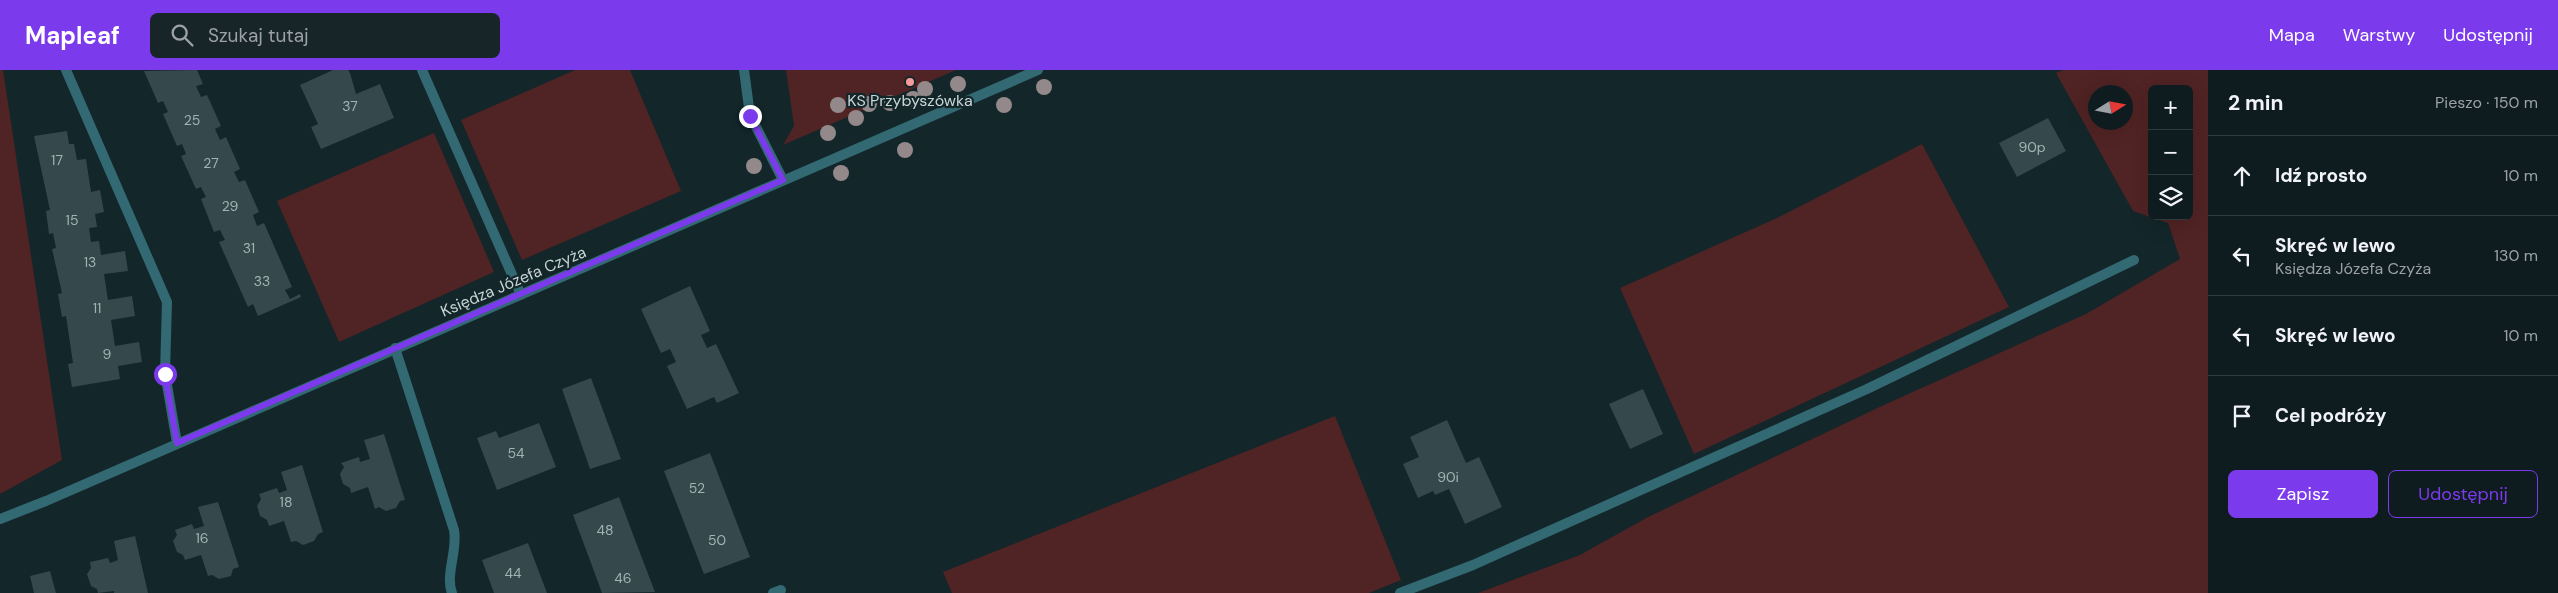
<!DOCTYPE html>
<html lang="pl">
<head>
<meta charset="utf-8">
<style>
  :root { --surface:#0e1c20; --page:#172529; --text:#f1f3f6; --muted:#9ba1a5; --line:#2e3a3e; --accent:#7c3aed }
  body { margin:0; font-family:"DM Sans",sans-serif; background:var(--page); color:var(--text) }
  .controls { position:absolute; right:15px; top:15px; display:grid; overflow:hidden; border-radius:8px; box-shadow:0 5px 20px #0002 }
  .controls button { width:45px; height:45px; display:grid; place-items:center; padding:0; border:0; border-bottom:1px solid var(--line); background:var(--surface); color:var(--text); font:25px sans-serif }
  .compass { position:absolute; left:2088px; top:15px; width:45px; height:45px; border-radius:50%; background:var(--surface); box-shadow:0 5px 20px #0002; rotate:79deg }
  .stop { position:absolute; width:15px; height:15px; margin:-11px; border:4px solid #7c3aed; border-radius:50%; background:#fff }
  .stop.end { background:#7c3aed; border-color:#fff; box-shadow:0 1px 5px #0008 }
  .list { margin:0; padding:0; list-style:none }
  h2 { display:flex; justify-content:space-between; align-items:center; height:65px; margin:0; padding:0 20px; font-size:21px }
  h2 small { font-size:16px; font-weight:400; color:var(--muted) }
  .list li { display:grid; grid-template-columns:32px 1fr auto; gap:15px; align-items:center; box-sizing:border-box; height:80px; padding:0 20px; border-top:1px solid var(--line) }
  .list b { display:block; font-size:19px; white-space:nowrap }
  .list p { margin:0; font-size:16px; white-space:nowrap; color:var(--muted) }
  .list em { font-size:16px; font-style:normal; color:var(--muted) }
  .actions { display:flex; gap:10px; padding:15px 20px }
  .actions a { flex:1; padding:11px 0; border:1px solid var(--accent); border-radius:8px; text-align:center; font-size:18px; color:var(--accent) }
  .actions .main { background:var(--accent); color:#fff }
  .icon { flex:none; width:28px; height:28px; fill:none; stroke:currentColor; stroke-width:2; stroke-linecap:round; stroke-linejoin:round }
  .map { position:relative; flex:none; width:2208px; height:523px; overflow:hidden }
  header { display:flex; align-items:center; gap:30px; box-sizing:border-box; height:70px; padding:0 25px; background:var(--accent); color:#fff }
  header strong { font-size:24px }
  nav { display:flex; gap:28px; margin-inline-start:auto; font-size:18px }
  .search { width:350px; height:45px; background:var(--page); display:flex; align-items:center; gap:12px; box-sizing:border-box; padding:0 18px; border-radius:8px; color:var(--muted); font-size:19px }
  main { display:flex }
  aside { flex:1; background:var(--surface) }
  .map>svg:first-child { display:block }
  .green { fill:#502324; fill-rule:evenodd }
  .building { fill:#35494d }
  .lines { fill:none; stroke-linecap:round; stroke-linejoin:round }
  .service { stroke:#336972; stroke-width:10 }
  .minor { stroke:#336972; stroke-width:10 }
  .tree { fill:#94898a }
  .route { stroke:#7c3aed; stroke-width:6 }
  .poi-dot { fill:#f59b9b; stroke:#13262a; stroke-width:2 }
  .labels { text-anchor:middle; stroke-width:4.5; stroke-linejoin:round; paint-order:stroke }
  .number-label { font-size:14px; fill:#a4b2b4 }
  .poi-label { font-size:16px; fill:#c9d5d7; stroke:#13262a }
  .street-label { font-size:16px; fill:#c9d5d7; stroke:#13262a }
</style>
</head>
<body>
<header>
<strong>Mapleaf</strong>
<div class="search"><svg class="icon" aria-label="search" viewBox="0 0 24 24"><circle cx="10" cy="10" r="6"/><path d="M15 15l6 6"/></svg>Szukaj tutaj</div>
<nav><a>Mapa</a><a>Warstwy</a><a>Udostępnij</a></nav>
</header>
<main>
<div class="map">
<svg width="2208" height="523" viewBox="0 0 2208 523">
  <rect width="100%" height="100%" fill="#13262a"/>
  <!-- green -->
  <path class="green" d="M0,0H3L62,390L0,424Z
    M575,0H630L681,121L522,190L461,50Z
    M786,0H956L783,75L794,56Z
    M2063,0H2208V523H1478L1580,485L1648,447L1886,334L2086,244L2180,189L2168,153L2133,141L2056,3ZM2152,19H2189V146H2152ZM2096,22H2126V52H2096Z
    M434,63L494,202L339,272L277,131Z
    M1922,74L2009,237L1694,384L1620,218L1777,148Z
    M1335,346L1401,510L1369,523H952L943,502Z"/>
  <!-- building -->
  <path class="building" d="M197,0L203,14L196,16L201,27L207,25L221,56L215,59L220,70L226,67L240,99L234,102L239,112L245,110L259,142L253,145L257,156L264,153L292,217L285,220L290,229L300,224L301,227L258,246L253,234L248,237L219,172L225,170L220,160L214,162L201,129L206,127L201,117L196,119L181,86L186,84L182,74L177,76L163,44L168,42L163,31L158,33L144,1Z
    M333,0H348L350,3L356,24L380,14L394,48L321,79L311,57L318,54L300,15Z
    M2048,48L2066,81L2017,107L1999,73Z
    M67,61L69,74H74L77,90L86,89L91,122L100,120L104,142L95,144L97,157L89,158L91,172L99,171L101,185L125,181L128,201L104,204L108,230L132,226L135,246L111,250L115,276L139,272L142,292L118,296L120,309L72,317L68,294L73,293L66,246L62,247L58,224L62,223L52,179L56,178L53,163L49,164L46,141L50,140L34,66Z
    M690,216L710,261L701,265L707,278L716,274L739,323L717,333L714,327L687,339L667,296L676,292L670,279L661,283L641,239Z
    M591,308L621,389L590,399L562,319Z
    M1643,319L1663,364L1630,379L1609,334Z
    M1447,350L1466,393L1479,387L1502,437L1465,454L1449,419L1435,425L1433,421L1418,428L1403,394L1419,387L1410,367Z
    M539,353L556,397L497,420L477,368L496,361L499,368Z
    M384,364L405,430L400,431L396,438L386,441L379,437L375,439L368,417L351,423L350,418L343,414L340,404L344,397L341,393L359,387L360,392L370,389L364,370Z
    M710,383L750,487L704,504L664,401Z
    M302,395L323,462L318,464L314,471L303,475L296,471L291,472L284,451L269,456L267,450L260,446L257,436L261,429L259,424L277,418L279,423L287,420L281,402Z
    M619,427L637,475L655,522L602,523L591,493L573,445Z
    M218,432L239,497L233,499L231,506L219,509L212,505L208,506L201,485L185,490L183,485L177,482L173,471L177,465L175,460L192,454L194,459L204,456L198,437Z
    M135,466L148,523H114V521L98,523L97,519L91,516L87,504L91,498L90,492L108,488L110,493L118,490L114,471Z
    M528,473L547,523H494L482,490Z
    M50,501L56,523H34L30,506Z"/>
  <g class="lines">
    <!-- service -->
    <path class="service" d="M744,0L750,45L783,110"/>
    <!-- minor -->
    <path class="minor" d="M66,0L167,232L165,303L177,373
      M422,0L521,225
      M395,278L454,460C458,480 445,504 452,523
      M0,449L46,431L1038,0
      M773,523L781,520
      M1400,523L1473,495L1867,319L2134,190"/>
  </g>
  <!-- trees -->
  <g class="tree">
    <circle cx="958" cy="14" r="8"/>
    <circle cx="1044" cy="17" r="8"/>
    <circle cx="925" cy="19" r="8"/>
    <circle cx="913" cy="29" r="8"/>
    <circle cx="890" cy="33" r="8"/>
    <circle cx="869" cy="34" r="8"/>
    <circle cx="838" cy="35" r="8"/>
    <circle cx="1004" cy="35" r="8"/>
    <circle cx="856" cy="48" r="8"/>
    <circle cx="828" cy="63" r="8"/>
    <circle cx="905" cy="80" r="8"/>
    <circle cx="754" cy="96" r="8"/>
    <circle cx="841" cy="103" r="8"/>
  </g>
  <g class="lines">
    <!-- route -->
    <path class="route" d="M165,304L177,373L783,110L750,46"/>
  </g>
  <!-- markers -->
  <circle class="poi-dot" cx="910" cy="12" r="5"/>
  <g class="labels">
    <!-- number labels -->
    <g class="number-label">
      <text x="350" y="41">37</text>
      <text x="192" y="55">25</text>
      <text x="2032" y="82">90p</text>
      <text x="57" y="95">17</text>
      <text x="211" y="98">27</text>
      <text x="230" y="141">29</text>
      <text x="72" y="155">15</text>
      <text x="249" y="183">31</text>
      <text x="90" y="197">13</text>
      <text x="262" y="216">33</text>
      <text x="97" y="243">11</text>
      <text x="107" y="289">9</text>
      <text x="516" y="388">54</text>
      <text x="1448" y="412">90i</text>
      <text x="697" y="423">52</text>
      <text x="286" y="437">18</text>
      <text x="605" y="465">48</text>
      <text x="202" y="473">16</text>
      <text x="717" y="475">50</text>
      <text x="513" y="508">44</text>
      <text x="623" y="513">46</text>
    </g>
    <!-- poi labels -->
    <g class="poi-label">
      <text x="910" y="36">KS Przybyszówka</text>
    </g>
    <!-- street labels -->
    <g class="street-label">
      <text transform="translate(513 211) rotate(-23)" y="6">Księdza Józefa Czyża</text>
    </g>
  </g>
</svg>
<div class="controls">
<button>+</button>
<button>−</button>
<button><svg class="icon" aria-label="layers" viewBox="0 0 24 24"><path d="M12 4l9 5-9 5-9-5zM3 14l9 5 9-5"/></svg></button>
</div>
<svg class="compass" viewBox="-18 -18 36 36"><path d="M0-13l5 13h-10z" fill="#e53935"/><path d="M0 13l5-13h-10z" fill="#9ba1a5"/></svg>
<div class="stop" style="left:165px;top:304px"></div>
<div class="stop end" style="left:750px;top:46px"></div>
</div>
<aside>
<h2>2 min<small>Pieszo · 150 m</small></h2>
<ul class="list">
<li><svg class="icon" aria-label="ahead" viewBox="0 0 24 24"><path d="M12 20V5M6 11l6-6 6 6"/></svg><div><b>Idź prosto</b></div><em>10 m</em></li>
<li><svg class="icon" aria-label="left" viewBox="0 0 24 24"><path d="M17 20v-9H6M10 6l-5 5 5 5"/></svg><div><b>Skręć w lewo</b><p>Księdza Józefa Czyża</p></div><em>130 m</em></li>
<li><svg class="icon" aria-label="left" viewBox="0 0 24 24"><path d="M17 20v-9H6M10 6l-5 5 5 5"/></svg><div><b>Skręć w lewo</b></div><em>10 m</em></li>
<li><svg class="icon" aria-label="arrive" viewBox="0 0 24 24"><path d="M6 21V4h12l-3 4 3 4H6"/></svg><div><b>Cel podróży</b></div></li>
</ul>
<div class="actions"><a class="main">Zapisz</a><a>Udostępnij</a></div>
</aside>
</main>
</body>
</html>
